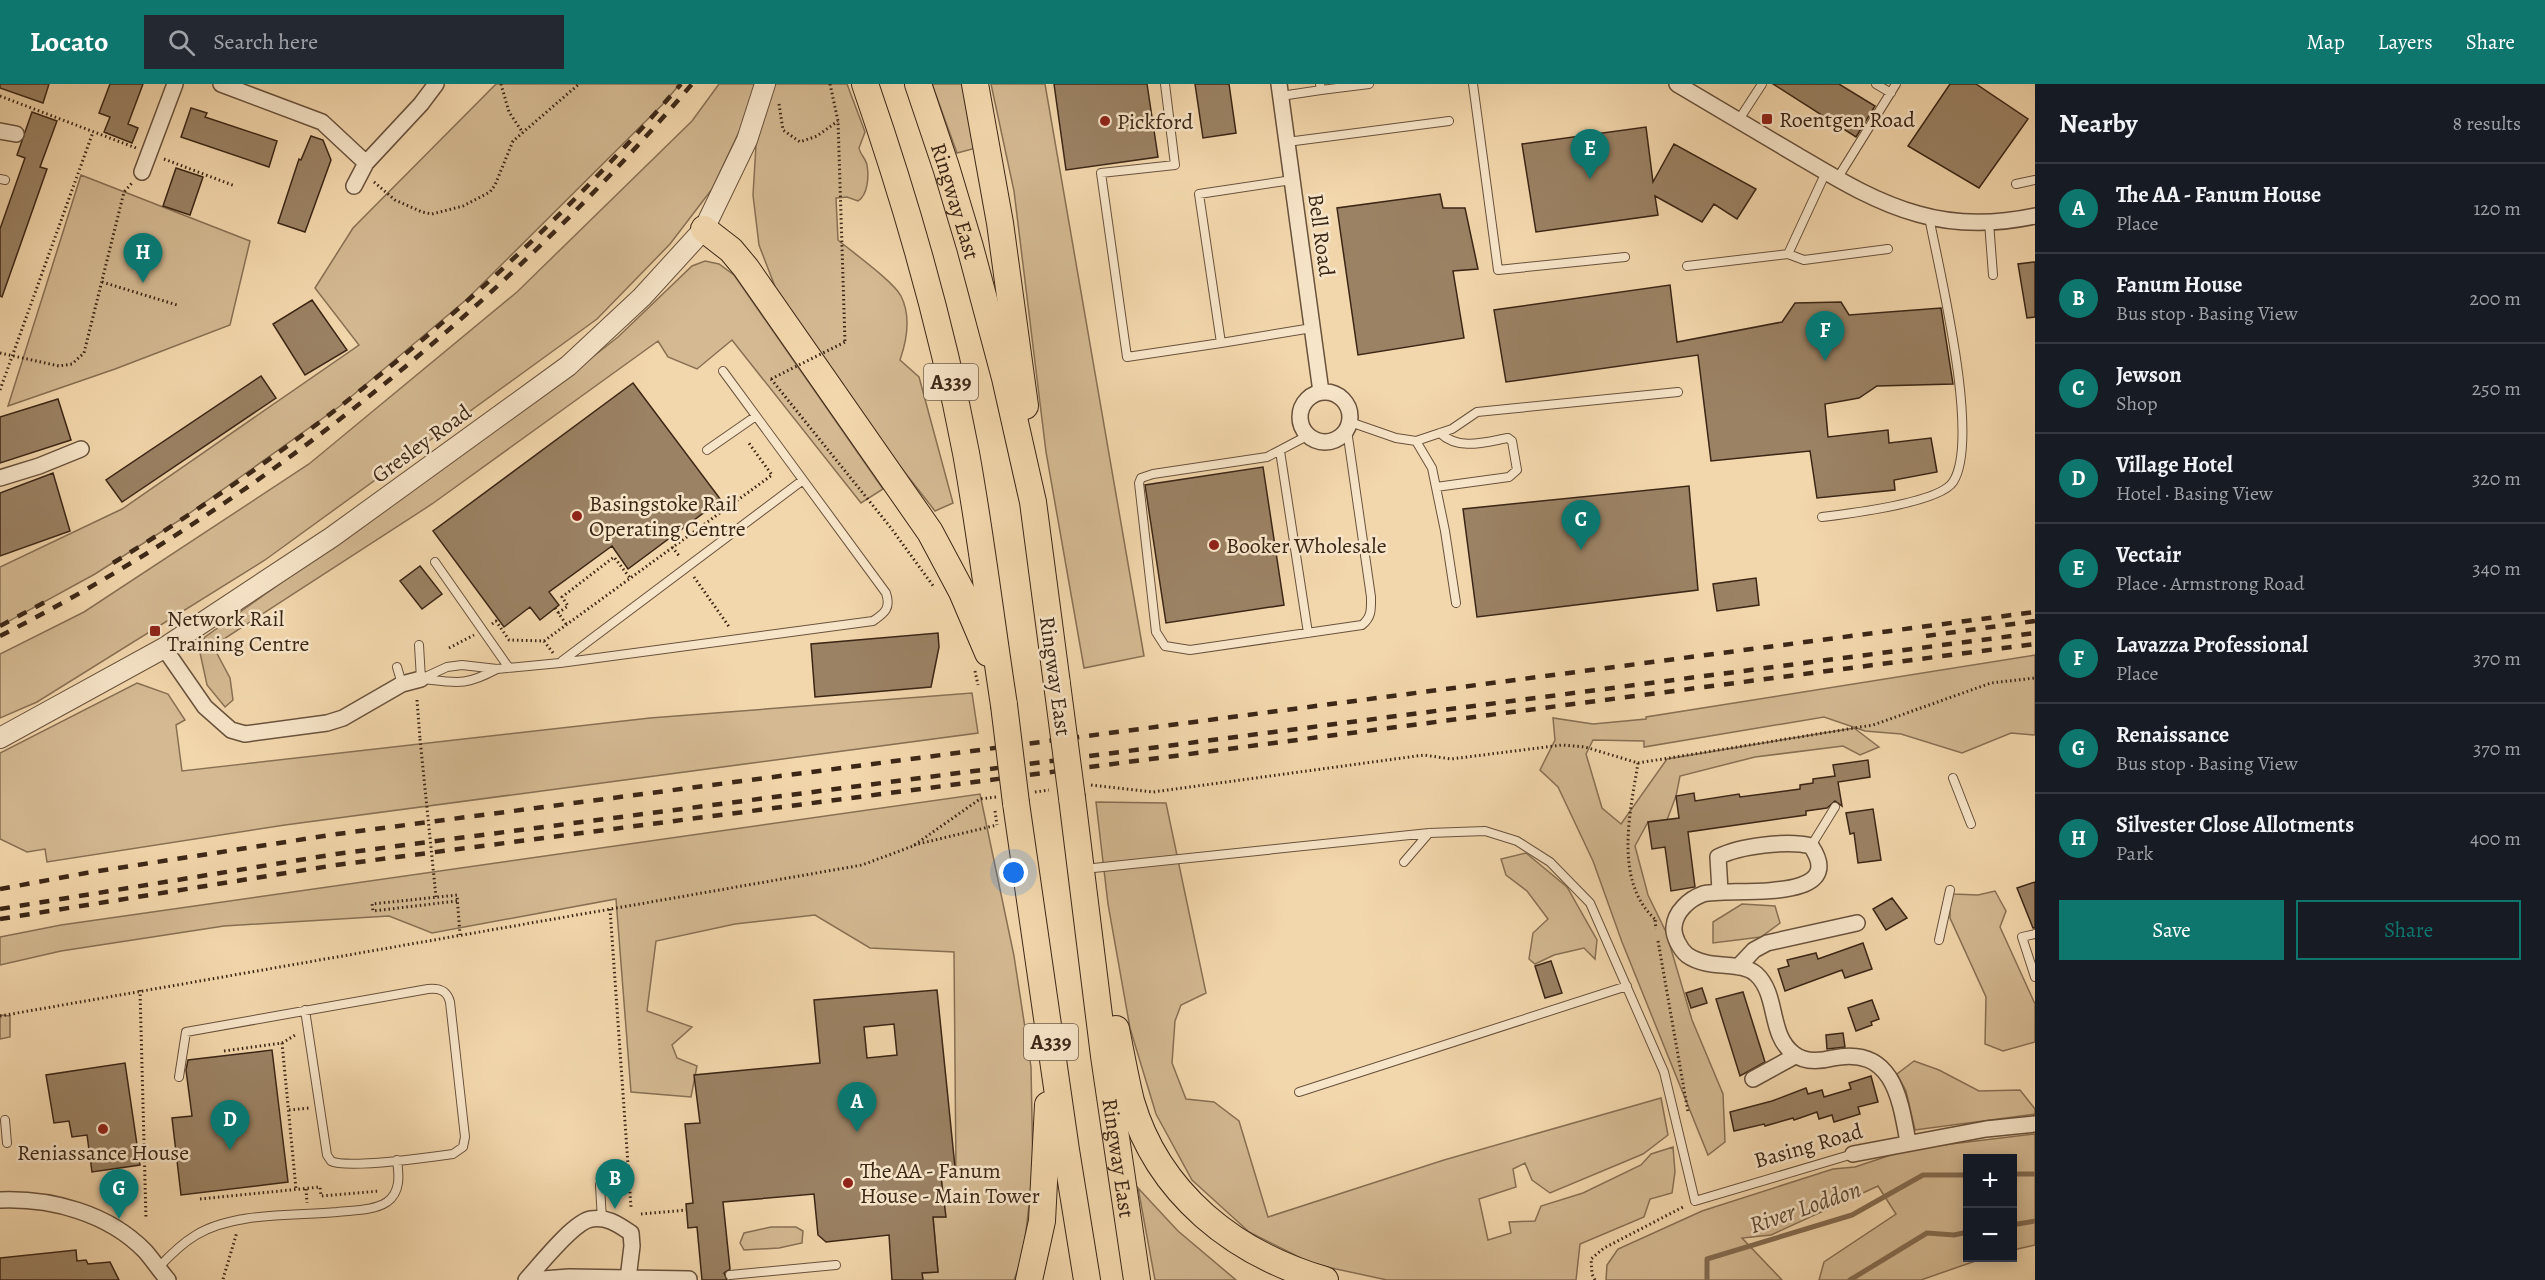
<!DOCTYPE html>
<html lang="en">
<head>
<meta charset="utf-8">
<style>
  :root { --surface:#171b24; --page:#242831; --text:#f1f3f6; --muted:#9ea1a6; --line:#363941; --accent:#0f766e }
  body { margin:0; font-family:Alegreya,serif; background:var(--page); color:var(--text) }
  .controls { position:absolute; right:18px; bottom:18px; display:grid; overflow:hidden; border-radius:0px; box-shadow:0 3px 15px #0003 }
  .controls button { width:54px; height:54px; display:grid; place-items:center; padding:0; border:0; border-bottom:2px solid var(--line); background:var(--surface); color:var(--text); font:30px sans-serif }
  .you { position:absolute; left:1014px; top:789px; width:21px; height:21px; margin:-15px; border:4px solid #fff; border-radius:50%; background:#1a73e8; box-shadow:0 0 0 9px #1a73e833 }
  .badge { display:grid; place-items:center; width:39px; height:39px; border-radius:50%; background:var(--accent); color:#fff; font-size:20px; font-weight:700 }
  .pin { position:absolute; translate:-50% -50px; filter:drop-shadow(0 2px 3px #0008) }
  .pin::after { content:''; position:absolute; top:32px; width:21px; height:18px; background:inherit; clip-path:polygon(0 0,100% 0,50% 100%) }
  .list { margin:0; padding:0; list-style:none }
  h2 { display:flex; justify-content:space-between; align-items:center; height:78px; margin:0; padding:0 24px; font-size:26px }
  h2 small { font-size:20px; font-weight:400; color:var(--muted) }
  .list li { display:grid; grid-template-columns:39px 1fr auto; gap:18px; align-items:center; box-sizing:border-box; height:90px; padding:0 24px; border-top:2px solid var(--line) }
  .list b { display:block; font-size:22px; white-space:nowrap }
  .list p { margin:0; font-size:20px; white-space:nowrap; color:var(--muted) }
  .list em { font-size:20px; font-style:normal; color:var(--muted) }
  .actions { display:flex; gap:12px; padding:18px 24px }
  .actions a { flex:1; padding:14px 0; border:2px solid var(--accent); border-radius:0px; text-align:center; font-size:21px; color:var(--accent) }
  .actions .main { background:var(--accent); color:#fff }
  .icon { flex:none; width:33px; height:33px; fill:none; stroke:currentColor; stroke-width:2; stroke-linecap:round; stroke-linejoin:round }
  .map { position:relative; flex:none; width:2035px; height:1196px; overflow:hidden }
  header { display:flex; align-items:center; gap:36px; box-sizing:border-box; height:84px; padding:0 30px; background:var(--accent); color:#fff }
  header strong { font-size:28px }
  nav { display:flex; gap:33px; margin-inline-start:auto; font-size:21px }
  .search { width:420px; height:54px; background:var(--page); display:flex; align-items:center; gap:15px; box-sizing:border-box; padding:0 21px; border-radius:0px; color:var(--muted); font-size:22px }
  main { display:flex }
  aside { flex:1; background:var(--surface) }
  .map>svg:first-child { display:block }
  .green { fill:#d4b992; stroke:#887054; stroke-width:1.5 }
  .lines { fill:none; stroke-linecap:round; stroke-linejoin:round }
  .stream { stroke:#846c51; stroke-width:5 }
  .building { fill:#9b8264; stroke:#3b2616; stroke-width:1.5; fill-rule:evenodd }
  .service-casing { stroke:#69523c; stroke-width:10 }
  .minor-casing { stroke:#69523c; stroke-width:18 }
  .tertiary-casing { stroke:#69523c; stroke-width:22 }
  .trunk-casing { stroke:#3b2616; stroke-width:28 }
  .path { stroke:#3b2616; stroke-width:3; stroke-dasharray:1.5 3; stroke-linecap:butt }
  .service { stroke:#f7e5c9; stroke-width:8 }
  .minor { stroke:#f7e5c9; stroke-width:15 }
  .tertiary { stroke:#f7e5c9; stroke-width:20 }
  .trunk { stroke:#f3d7ac; stroke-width:26 }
  .rail { stroke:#3b2616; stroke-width:4.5; stroke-dasharray:10 10; stroke-linecap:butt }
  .trunk-bridge-casing { stroke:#3b2616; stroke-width:28; stroke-linecap:butt }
  .path-bridge { stroke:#3b2616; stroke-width:3; stroke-dasharray:1.5 3; stroke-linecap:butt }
  .trunk-bridge { stroke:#f3d7ac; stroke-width:26 }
  .poi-dot { fill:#8f2418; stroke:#f7e5c9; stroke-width:2 }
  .labels { text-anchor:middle; stroke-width:5; stroke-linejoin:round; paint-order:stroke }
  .shield { fill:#f7e5c9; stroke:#735f4c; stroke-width:1.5 }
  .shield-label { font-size:21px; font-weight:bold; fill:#3b2616 }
  .poi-label { font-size:22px; fill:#3b2616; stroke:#f7e5c9; text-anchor:start }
  .street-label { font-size:22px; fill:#3b2616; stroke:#f7e5c9 }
  .water-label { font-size:24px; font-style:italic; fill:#5f4934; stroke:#f7e5c9 }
</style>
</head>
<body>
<header>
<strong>Locato</strong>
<div class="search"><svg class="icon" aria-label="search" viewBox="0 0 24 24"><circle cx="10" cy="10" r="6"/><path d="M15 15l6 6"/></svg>Search here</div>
<nav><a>Map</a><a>Layers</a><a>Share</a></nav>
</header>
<main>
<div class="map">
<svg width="2035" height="1196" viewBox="0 0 2035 1196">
  <rect width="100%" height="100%" fill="#f3d7ac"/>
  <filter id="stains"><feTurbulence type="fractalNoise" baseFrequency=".00333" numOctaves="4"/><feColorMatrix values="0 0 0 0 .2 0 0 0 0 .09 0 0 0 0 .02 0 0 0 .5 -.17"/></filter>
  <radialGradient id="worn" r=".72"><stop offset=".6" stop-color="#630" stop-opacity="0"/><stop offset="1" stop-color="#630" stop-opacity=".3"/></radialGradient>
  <!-- green -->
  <path class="green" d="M496,0H680L662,21L467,215L340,322L180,436L95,490L0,542V483L122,425L359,261L315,204L353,144Z
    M719,0H757L746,33L712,105L670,160L597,235L265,476L37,618L0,634V570L84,528L309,380L517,208L692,37Z
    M774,0H847L865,48L859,64C860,70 866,75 867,81C869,92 868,111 858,117L847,113L836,114L838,156C852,168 893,197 901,212C911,232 907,256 900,276L919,293L953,419L935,427L848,316L779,213L759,161L753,111L756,61Z
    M932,0H965L976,64L957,69Z
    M991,0H1045L1144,572L1084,584L1046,368L1014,107Z
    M81,91L250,157L230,241L115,285L8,322Z
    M705,177L719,180L734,191L883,405L861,419L732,256L697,285L668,273L658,257L432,420L213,562L230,594L233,616L225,623L207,601L199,564L205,553L548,308L618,253L692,182Z
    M2035,571V651L2011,649L1962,669L1901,650L1865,647L1824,633L1644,663V657L1593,656L1586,670L1602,724L1621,740L1667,675L1854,644L1879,663L1860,671L1843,662L1755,673L1680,692L1676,712L1667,736L1648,738L1635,762L1648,811L1666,848L1692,936L1723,1010L1725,1058L1708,1071L1622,858L1593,777L1558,703L1540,686L1555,656L1553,634L1593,640L1646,635V633Z
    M137,599L168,610L185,636L176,641L182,687L650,634L972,609L978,649L285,741L47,778L45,765L27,768L0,755V669Z
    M980,710L1014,872L1031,983L1033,1088L1023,1172L1014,1196H923L922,1189L938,1188L933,1133H945L941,1093L956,1092L954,868L870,864L815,831L735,840L656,857L647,927L692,943L672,961L677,974L697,982L691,1013L631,1008L616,815L432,849L389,832L224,842L61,867L0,881V853L61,841Z
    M1096,718L1166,719L1206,909L1181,921L1175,937L1172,979L1186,1015L1214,1018L1239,1037L1268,1133L1444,1076L1661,1014L1668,1051L1643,1070L1550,1109L1532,1096L1525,1079L1513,1085L1516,1103L1479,1115L1488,1156L1511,1149L1509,1138L1535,1137L1541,1122L1583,1109L1641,1081L1651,1070L1673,1063L1675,1088L1672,1109L1650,1115L1644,1133L1580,1160L1576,1196H1387L1313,1180L1249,1148L1192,1096L1156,1030L1130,944L1108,820Z
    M1526,769L1567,803L1597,856L1595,875L1584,864L1554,871L1535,880L1529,875L1533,849L1548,835L1527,807L1506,791L1501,775Z
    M1950,806L1953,810L1978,811L1995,807L2006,827L2000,843L2035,920V958L2003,967L1985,960L1986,913L1950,834Z
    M1742,820L1775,822L1780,839L1761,853L1713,859V838Z
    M0,931L10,932V953L0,955Z
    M1914,977L1939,986L1979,1007L2020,1006L2035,1025V1030L1915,1046L1906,1007L1897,990Z
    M2035,1050V1161L2013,1166L2012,1074H1968V1174H1984L1921,1196H1819L1824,1178L1896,1130L1878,1102L1771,1151L1742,1154L1782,1196H1606L1607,1181L1618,1165L1702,1127L1833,1085L1855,1083L1909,1065Z
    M1138,1104L1178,1147L1236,1196H1155Z
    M771,1143H796L803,1147L802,1159L779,1164L744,1166L740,1159L744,1149Z"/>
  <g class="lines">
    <!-- stream -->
    <path class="stream" d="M2012,1090H2035
      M2012,1141L2035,1137
      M1707,1196V1175L1852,1131L1923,1091H1968
      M1850,1196L1927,1149L1954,1151L1968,1148"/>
  </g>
  <!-- building -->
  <path class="building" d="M0,0H49L43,19L0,4Z
    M110,0H143L128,40L138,44L132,59L104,48L110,33L99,29Z
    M1054,0H1147L1158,73L1066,86Z
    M1195,0H1229L1236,49L1203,54Z
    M1773,0H1839L1875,22L1856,53Z
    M1950,0H1976L2028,35L1979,104L1908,62Z
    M191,24L207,29L205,33L277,57L269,83L181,53Z
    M32,28L57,37L40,83L47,85L2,213L0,212V145L25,74L17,71Z
    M1646,43L1653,98L1674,60L1756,105L1737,135L1714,120L1702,138L1655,112L1658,131L1536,148L1522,60Z
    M311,52L323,56L331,76L305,148L278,139L299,75L301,76Z
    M176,84L203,93L190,131L163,122Z
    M1440,110L1443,124H1465L1478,185L1453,187L1464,254L1358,271L1337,124Z
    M2035,178V233L2027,234L2018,180Z
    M1670,201L1677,258L1782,238L1795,219L1841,218L1849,231L1941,224L1953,300L1877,302L1859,314L1825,320L1828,353L1888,346L1889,359L1931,354L1937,388L1894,396L1895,406L1817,414L1810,367L1711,377L1698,271L1506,298L1494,226Z
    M312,216L347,266L305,291L273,240Z
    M261,292L276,314L122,418L106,396Z
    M633,299L721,416L628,485L612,462L549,508L559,521L540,536L530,523L504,543L433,447Z
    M58,315L71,356L0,379V333Z
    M1263,383L1284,521L1166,539L1145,401Z
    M53,389L70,447L0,472V409Z
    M1689,402L1698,506L1477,533L1463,425Z
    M420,482L442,510L422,525L400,497Z
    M1756,494L1759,521L1717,527L1713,500Z
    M938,549L939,563L931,603L815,613L811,560Z
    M1868,676L1870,693L1838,698L1842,722L1835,717L1827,724L1806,727V731L1688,748L1695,803L1671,807L1665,763L1652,765L1648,738L1679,734L1676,712L1694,709L1695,717L1739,710L1740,713L1800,705V701L1813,699V695L1835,692L1833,681Z
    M1873,725L1881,776L1858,779L1854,749L1850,750L1846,729Z
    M2035,798V844H2033L2017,804Z
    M1892,814L1907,834L1886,846L1873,825Z
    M1863,859L1872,885L1845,894L1842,886L1785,907L1778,885L1789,882L1787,876L1816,869L1818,875Z
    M1551,877L1562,909L1545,914L1535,882Z
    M1702,904L1707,919L1691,924L1686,909Z
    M937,906L956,1093H941L946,1133H933L938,1188L922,1189L923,1196H892L889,1151L826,1158L818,1151L814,1110L723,1118L730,1185L724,1189L727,1196H702L697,1143L688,1144L686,1120L693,1119L685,1040L700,1039L694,991L820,979L814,916ZM894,940L897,971L867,974L864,943Z
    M1743,908L1765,978L1740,992L1716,915Z
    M1872,916L1879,935L1871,938L1872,941L1856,947L1848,924Z
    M1843,949L1845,963L1827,965L1826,951Z
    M272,966L288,1098L181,1111L172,1034L192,1032L186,986L188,976Z
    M125,979L140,1081L92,1088L87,1051L72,1053L69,1037L54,1039L46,991Z
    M1871,992L1878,1018L1858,1023L1860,1030L1834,1038L1832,1031L1819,1035L1817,1028L1794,1036L1793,1034L1765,1042L1764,1040L1734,1047L1730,1028L1772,1017L1806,1004L1808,1010L1822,1006L1824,1013L1851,1005L1849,999Z
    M76,1166L77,1177L86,1176L88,1180L110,1178L119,1196H0V1174Z"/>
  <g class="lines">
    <!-- service casing -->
    <g class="service-casing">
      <path id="service" d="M1165,0L1175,81L1101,89L1127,273L1221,259
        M1473,0L1498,186L1625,173
        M1876,0L1891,9
        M1321,6L1369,0
        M1281,12L1321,6L1320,0
        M1738,37L1762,0
        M1287,58L1449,37
        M1826,88L1788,170L1804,176L1888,165
        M0,95L5,96
        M1837,95L1896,0
        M1292,96L1199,110L1221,259L1312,244
        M2016,100L2035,96
        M1989,138L1993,191
        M1687,182L1788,170
        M1350,338L1396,354L1416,357L1432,384L1445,447L1456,519
        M1307,352L1267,373L1153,390L1141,394L1139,399L1156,548L1165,562L1190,566L1362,541C1372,533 1371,525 1371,513L1347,346
        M1416,357L1452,345L1477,328L1678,308
        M707,366L756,332
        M1280,367L1308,549
        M1436,403L1509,393L1517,386L1512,357L1508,354C1485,358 1459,367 1440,349
        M1822,433C1847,430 1939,419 1953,398C1981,355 1939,186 1929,133
        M435,478L509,584
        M419,561L421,595
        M562,577L803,396
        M397,583L402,600
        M421,595L447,583L462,581L497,585L560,579L873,537C885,529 891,524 886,509L723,287
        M423,595C458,599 465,602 497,585
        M1953,694L1971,740
        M1811,762L1835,723
        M1404,778L1429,749
        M1084,785L1429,749L1485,747L1517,757L1550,778L1590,819L1664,988L1695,1117L1853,1070
        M2035,850L2022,853L2035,893
        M1939,856L1950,806
        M179,993L186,948L428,905C439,904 447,906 450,918L465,1053L463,1063L453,1070C432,1073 346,1085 331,1077L327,1071L305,926
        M1299,1008L1627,902
        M5,1036L7,1059
        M600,1101L602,1136
        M158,1184C170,1171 181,1160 196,1151C234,1128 294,1132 337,1128C353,1126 373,1127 387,1118C401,1108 399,1091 397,1076
        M730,1191L836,1181"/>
    </g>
    <!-- minor casing -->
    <g class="minor-casing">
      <path id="minor" d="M221,0L322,38L366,79
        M1279,0L1321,308
        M1677,0C1716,23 1756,47 1795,70C1834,93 1874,118 1918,130C1956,141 1997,140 2035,132
        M0,47L16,50
        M142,88L175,0
        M354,102L366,79L421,20L436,0
        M1300 333a25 25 0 1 1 50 0a25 25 0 1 1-50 0Z
        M0,394L39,382L81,365
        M164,564L205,623L231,646L245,650L327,639L343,634L402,600L421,595
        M1720,807L1718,773C1739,762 1788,756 1811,762C1851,821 1728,803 1703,810C1689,815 1675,828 1674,843C1673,852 1680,865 1687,871C1710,887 1740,876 1756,890C1779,911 1768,951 1794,970C1805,979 1821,977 1833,974C1893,962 1900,1014 1908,1058
        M1738,883L1754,866L1767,859L1857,839
        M1753,995L1795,972
        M1853,1070L1986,1045L2035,1040
        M0,1116C51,1114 108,1129 145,1167C153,1176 160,1187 168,1196
        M526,1196C539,1182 573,1138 591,1135C607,1132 619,1141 631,1149L632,1162L628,1195
        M530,1196L569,1193L689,1195"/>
    </g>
    <!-- tertiary casing -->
    <g class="tertiary-casing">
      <path id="tertiary" d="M0,654L164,564L332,453L568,282L642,213L704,145L747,56L765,0"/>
    </g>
    <!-- trunk casing -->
    <g class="trunk-casing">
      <g id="trunk">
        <path d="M865,0C907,121 942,243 966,369C981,452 991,537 1004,621"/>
        <path id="s1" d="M918,0L946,83L970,163L1005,294L1033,418L1057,600"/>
        <path d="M975,0L1000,139L1025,322"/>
        <path d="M704,145L731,166L746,184L930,448L962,508L988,569"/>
        <path id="s2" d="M1072,714L1104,972L1137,1196"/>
        <path d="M1016,719L1066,1066L1087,1196"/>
        <path d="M1116,945C1121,969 1125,993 1131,1017C1158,1110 1235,1170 1325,1196"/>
        <path d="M1029,1196L1042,1137L1048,1021"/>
      </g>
    </g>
    <!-- path -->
    <path class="path" d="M501,0L509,28L523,49
      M830,0L838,37L845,258
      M0,12L136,64
      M779,20L783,46L800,58L817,52L838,37
      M164,75L235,102
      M374,98L395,116L422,128L432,130L463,122L490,108L495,101L513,57L579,0
      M102,198L177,221
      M0,269L59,282L72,280L84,269L124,108L132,99
      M771,295L891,444L934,503
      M0,306L93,48
      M672,463L680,473
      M694,493L730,544
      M555,524L566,540
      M558,529L568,522L562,513L614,473L630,494
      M492,540L496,537L509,556L544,557L553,569
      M544,557L772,391L748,358
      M449,564L474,551
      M975,587L978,601
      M417,616L420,655
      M1638,679C1630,729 1613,799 1657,837
      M1091,701L1153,708L1424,671L1451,675L1562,661L1585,663L1638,679L1873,641L1991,599L2035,594
      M1035,708L1049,706
      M914,761L997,741
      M457,817L373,827L372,820L457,811L460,851
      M610,825L631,1123
      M1655,836L1656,845
      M1658,857L1688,1028
      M140,906L146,1135
      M0,932L862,781L913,762L980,715L996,713
      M282,959L297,950
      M224,967L282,959L296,1105
      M289,1026L309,1024
      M306,1105L307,1119
      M200,1115L320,1103L321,1112L380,1107
      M641,1130L687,1126
      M223,1195L237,1148
      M1595,1196L1592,1190L1591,1175L1604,1164L1685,1122"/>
    <!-- service -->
    <use href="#service" class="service"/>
    <!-- minor -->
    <use href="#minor" class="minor"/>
    <!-- tertiary -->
    <use href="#tertiary" class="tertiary"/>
    <!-- trunk -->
    <use href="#trunk" class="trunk"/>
    <!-- rail -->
    <path class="rail" d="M113,479C324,350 519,188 681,0
      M0,542L45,518
      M0,552C258,421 505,220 692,0
      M1926,552L2035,537
      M0,805L86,789L337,750L2035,528
      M0,825L336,770L2035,549
      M0,835L336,781L2035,560"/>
    <!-- trunk-bridge casing -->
    <g class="trunk-bridge-casing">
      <path id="trunk-bridge" d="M1057,600L1072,714
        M1004,621L1016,719"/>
    </g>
    <!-- path-bridge -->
    <path class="path-bridge" d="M771,295L845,258
      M420,655L436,813
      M995,727L997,741"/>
    <!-- trunk-bridge -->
    <use href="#trunk-bridge" class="trunk-bridge"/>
  </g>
  <!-- markers -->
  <g class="poi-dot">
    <rect x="1761" y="29" width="12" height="12" rx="3"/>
    <circle cx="1105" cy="37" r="6"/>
    <circle cx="577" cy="432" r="6"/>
    <circle cx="1214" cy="461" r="6"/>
    <rect x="149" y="541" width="12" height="12" rx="3"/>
    <circle cx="103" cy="1045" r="6"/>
    <circle cx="848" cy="1099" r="6"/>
  </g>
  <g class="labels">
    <!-- shield labels -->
    <g class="shield">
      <rect x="924" y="280" width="54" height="36" rx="4.5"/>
      <rect x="1024" y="940" width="54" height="36" rx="4.5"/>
    </g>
    <g class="shield-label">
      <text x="951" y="305">A339</text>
      <text x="1051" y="965">A339</text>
    </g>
    <!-- poi labels -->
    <g class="poi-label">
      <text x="1779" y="43">Roentgen Road</text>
      <text x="1117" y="45">Pickford</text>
      <text x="589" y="427">Basingstoke Rail<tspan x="589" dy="25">Operating Centre</tspan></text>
      <text x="1226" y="469">Booker Wholesale</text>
      <text x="167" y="542">Network Rail<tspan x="167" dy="25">Training Centre</tspan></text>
      <text x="103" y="1076" text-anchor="middle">Reniassance House</text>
      <text x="860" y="1094">The AA - Fanum<tspan x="860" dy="25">House - Main Tower</tspan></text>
    </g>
    <!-- street labels -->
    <g class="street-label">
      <text dy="8" stroke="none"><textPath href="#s1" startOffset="123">Ringway East</textPath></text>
      <text transform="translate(1322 151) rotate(82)" y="8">Bell Road</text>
      <text transform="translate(421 359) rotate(-36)" y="8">Gresley Road</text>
      <text transform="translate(1056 592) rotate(82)" y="8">Ringway East</text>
      <text transform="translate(1808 1061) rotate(-16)" y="8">Basing Road</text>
      <text dy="8" stroke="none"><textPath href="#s2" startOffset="363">Ringway East</textPath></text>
    </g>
    <!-- water labels -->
    <g class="water-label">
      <text transform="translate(1805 1123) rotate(-19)" y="8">River Loddon</text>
    </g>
  </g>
  <rect width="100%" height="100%" filter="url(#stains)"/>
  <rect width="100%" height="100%" fill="url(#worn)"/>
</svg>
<div class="controls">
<button>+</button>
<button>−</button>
</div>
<div class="you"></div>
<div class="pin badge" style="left:857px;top:1048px">A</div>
<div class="pin badge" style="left:615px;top:1125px">B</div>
<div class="pin badge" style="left:1581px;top:466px">C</div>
<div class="pin badge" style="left:230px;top:1066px">D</div>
<div class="pin badge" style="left:1590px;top:95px">E</div>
<div class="pin badge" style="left:1825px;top:277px">F</div>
<div class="pin badge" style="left:119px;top:1135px">G</div>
<div class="pin badge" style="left:143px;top:199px">H</div>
</div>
<aside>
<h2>Nearby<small>8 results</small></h2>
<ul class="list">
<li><span class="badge">A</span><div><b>The AA - Fanum House</b><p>Place</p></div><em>120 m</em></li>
<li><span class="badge">B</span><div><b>Fanum House</b><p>Bus stop · Basing View</p></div><em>200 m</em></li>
<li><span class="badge">C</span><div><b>Jewson</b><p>Shop</p></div><em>250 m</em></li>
<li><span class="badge">D</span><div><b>Village Hotel</b><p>Hotel · Basing View</p></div><em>320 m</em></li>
<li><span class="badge">E</span><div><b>Vectair</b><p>Place · Armstrong Road</p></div><em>340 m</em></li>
<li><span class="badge">F</span><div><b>Lavazza Professional</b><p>Place</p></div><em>370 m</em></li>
<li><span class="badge">G</span><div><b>Renaissance</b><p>Bus stop · Basing View</p></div><em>370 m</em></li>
<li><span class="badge">H</span><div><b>Silvester Close Allotments</b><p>Park</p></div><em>400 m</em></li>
</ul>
<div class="actions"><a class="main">Save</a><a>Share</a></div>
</aside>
</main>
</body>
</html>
